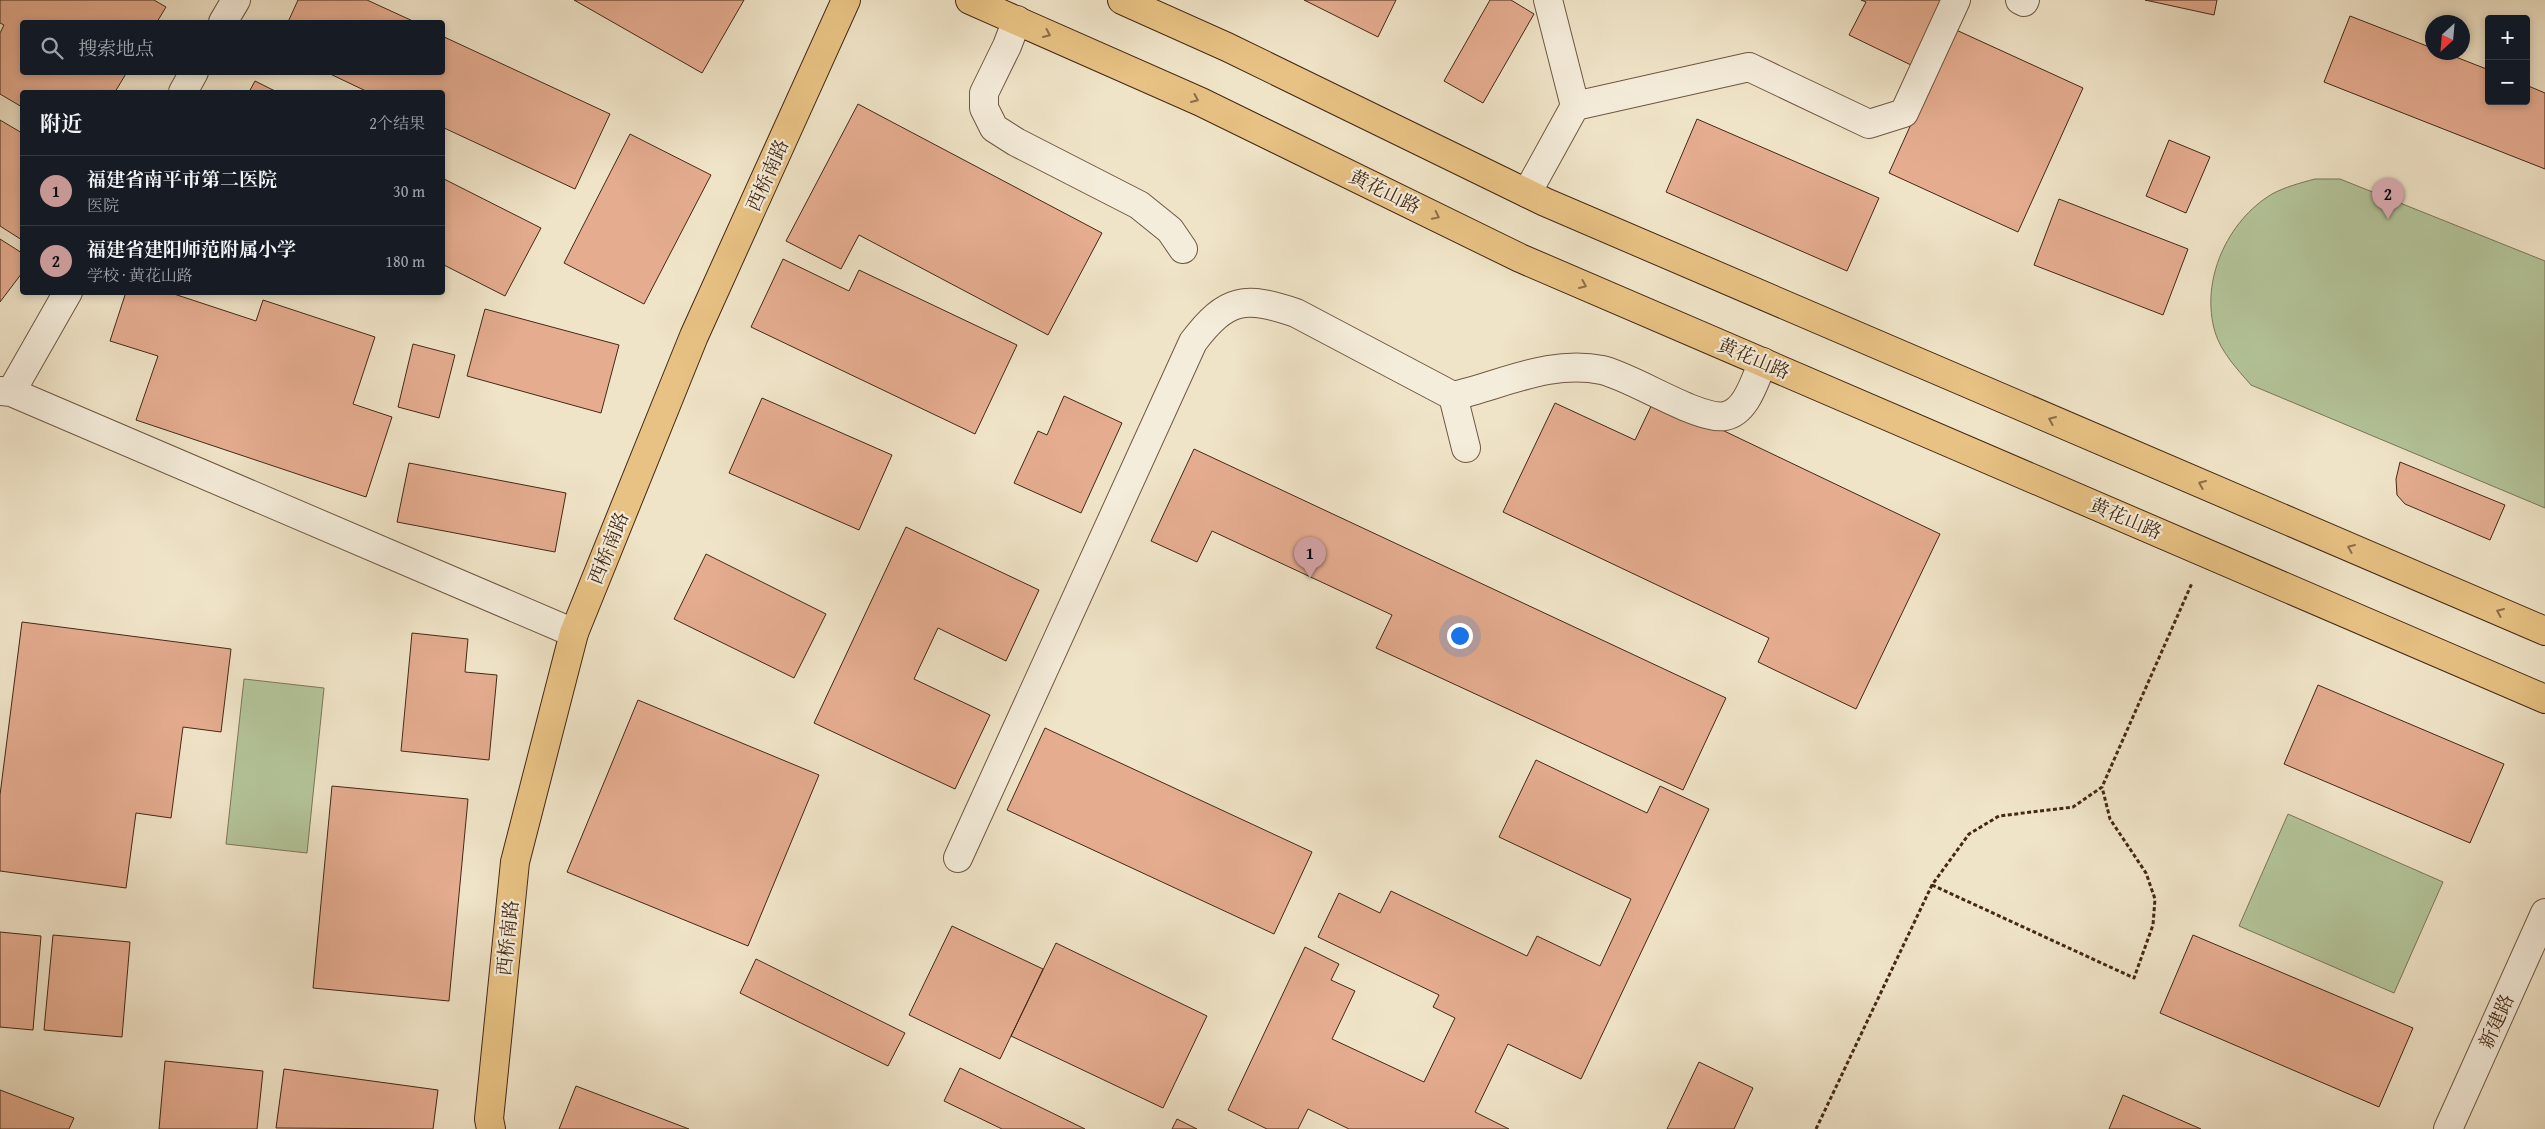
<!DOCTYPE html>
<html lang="zh">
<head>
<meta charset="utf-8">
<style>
  :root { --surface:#171b24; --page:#242831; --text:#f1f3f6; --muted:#9ea1a6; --line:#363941; --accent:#c59692 }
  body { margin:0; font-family:"Gentium Book Plus","Noto Serif SC",serif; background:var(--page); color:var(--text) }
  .controls { position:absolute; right:15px; top:15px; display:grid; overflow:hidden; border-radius:5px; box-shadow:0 2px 8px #0003 }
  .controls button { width:45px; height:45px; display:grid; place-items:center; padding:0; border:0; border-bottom:1px solid var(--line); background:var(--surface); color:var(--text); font:25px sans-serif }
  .compass { position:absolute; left:2425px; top:15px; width:45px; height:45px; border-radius:50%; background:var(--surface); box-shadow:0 2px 8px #0003; rotate:206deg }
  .you { position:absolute; left:1459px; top:635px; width:18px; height:18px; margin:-12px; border:4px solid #fff; border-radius:50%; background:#1a73e8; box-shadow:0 0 0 8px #1a73e833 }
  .badge { display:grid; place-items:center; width:32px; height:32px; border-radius:50%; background:var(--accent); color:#111; font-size:16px; font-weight:700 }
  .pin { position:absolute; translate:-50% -41px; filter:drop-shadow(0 1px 2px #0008) }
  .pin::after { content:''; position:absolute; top:26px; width:18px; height:15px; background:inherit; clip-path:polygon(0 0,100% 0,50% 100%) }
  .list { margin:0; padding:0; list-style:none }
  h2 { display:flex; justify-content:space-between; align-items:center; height:65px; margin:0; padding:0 20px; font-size:21px }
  h2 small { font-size:16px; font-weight:400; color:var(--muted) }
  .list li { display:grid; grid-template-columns:32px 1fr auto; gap:15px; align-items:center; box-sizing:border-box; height:70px; padding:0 20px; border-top:1px solid var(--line) }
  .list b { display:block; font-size:19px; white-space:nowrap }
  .list p { margin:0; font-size:16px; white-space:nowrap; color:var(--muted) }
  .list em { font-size:16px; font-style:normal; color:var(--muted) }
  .icon { flex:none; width:28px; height:28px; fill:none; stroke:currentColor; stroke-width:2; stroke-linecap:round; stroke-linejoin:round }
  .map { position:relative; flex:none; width:2545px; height:1129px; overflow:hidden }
  .search { position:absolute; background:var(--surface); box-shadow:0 2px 8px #0003; left:20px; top:20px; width:425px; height:55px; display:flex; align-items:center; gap:12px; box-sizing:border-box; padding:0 18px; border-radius:5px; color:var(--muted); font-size:19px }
  .panel { position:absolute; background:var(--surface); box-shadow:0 2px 8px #0003; left:20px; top:90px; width:425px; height:205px; border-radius:5px }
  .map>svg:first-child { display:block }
  .green { fill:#b4c59a; stroke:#7c7658 }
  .building { fill:#e5ac90; stroke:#452815 }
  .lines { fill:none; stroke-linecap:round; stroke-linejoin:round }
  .minor-casing { stroke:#705742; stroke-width:30 }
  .major-casing { stroke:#452815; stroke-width:30 }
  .path { stroke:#452815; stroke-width:3; stroke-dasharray:4 2.5; stroke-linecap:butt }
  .minor { stroke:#f5eddb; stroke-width:28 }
  .major { stroke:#e8c284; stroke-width:28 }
  .oneway { stroke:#8e6d47 }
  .labels { text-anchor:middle; stroke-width:4.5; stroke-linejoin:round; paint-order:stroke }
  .street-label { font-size:19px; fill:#452815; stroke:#f5eddb }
</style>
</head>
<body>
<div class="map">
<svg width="2545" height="1129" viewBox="0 0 2545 1129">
  <rect width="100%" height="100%" fill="#f0e4c8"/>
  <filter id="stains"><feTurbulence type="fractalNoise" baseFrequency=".004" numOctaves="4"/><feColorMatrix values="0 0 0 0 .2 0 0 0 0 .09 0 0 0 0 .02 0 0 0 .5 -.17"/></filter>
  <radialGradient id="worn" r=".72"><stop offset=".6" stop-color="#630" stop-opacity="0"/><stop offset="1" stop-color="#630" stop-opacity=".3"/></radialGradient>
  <!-- green -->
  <path class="green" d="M2315,179H2340L2545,261V508L2251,385C2237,369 2221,352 2215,332C2200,281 2227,221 2272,194C2285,187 2300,183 2315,179Z
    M244,679L324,688L307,853L226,844Z
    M2288,814L2443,882L2394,993L2239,926Z"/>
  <!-- building -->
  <path class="building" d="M0,0H154L166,7L157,22H22V72H127L115,92H22V107L0,94V33L4,25L0,23Z
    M298,0H367L415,22H288Z
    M574,0H744L702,73Z
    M1304,0H1396L1378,37Z
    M1490,0H1511L1534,14L1483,103L1444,81Z
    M1861,0H1944L1911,65L1849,35L1866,2Z
    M2145,0H2217L2214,15Z
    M2350,16L2432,48V52H2443L2489,70V101H2526V85L2545,93V169L2324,82Z
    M1954,29L2083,88L2018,232L1889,173Z
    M442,36L610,114L575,189L442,127V92H368L326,72H442Z
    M255,81L277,92H249Z
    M858,104L1102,233L1048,335L859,235L841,269L786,241Z
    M1697,119L1879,198L1847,271L1666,192Z
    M0,120L22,133V240L0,226Z
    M630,134L711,175L644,304L564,263Z
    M2169,140L2210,157L2186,213L2146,196Z
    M442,178L541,228L505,296L442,264Z
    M2059,199L2188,249L2163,315L2034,265Z
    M0,239L22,253V273L0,302Z
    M783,259L849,291L859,270L1017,345L975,434L751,327Z
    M126,292H168L256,321L263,300L375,337L353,404L392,417L366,497L136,420L158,356L110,341Z
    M485,309L619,345L601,413L467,376Z
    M413,344L455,355L439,418L398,407Z
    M1064,396L1122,423L1081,513L1014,483L1038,431L1047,435Z
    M762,398L892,455L859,530L729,473Z
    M1655,398L1940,534L1856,709L1758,662L1769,638L1503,512L1555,403L1635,440Z
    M1194,449L1726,698L1683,790L1376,648L1392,615L1212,531L1197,562L1151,541Z
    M2400,462L2505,505L2490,540L2405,504L2397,495L2396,479Z
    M409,463L566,493L555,552L397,522Z
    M906,527L1039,590L1006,661L938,628L914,679L990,715L955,789L814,723Z
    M706,554L826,614L794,678L674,619Z
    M22,622L231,649L221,732L183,727L171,818L136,813L126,888L0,871V795Z
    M412,633L468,639L465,672L497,675L489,760L401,751Z
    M2318,685L2504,764L2470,843L2284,764Z
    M638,700L819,775L748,946L567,872Z
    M1045,728L1312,852L1274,934L1007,810Z
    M1536,760L1647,813L1660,786L1709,809L1581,1079L1508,1044L1475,1112L1509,1129H1349L1308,1109L1298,1129H1267L1228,1110L1305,947L1339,964L1331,980L1355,991L1332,1039L1424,1082L1455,1018L1433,1007L1439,995L1318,937L1339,893L1380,913L1391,891L1527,956L1537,936L1600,966L1631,899L1499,837Z
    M332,786L468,799L449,1001L313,988Z
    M952,926L1043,969L1000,1059L909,1015Z
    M0,932L41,936L33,1030L0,1027Z
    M53,935L130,942L122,1037L44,1030Z
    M2193,935L2413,1028L2379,1107L2160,1013Z
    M1056,943L1207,1016L1163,1108L1011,1036Z
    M756,959L905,1033L888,1066L740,993Z
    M165,1061L263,1071L257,1129H159Z
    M1699,1062L1753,1088L1734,1129H1667Z
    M960,1068L1085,1129H1002L944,1101Z
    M284,1069L438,1090L433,1129L276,1128Z
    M576,1086L689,1129H559Z
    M0,1090L74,1118L69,1129H0Z
    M2123,1095L2201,1129H2109Z
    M1177,1119L1197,1129H1172Z"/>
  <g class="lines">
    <!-- minor casing -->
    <g class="minor-casing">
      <path id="minor" d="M1548,0L1575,106
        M2020,0L2024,2L2025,0
        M1017,20L1007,46L984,93V108L994,128L1016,142L1139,205L1170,230L1183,249
        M223,22L236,0
        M183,92L194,72
        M1527,193L1575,106L1749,67L1869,124L1904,113L1956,0
        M0,391L11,392L574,633
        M11,392L68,292
        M1453,396L1466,448
        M958,858L1193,342C1227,297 1245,296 1296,313L1453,396C1502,385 1551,359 1602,370C1633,377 1699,421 1725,416C1747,412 1755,379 1763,362
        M2448,1129L2545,913"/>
    </g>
    <!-- major casing -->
    <g class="major-casing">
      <path id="major" d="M970,0L1201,102L1520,258L2545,699
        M1122,0L1227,47L1545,202L2545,631
        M491,1129L489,1119L515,862L574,633L694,336L846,0"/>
    </g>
    <!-- path -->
    <path class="path" d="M1932,885L2134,978L2153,925L2155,899L2146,873L2110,819L2102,787
      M1816,1129L1932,885L1969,834L1999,816L2073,807L2102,787L2192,583"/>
    <!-- minor -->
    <use href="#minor" class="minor"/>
    <!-- major -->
    <use href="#major" class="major"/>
  </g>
  <!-- one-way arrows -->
  <defs><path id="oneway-chevron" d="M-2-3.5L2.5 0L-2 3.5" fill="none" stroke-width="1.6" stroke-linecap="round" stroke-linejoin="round" transform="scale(1.25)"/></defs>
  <g class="oneway">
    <use href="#oneway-chevron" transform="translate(1047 34) rotate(24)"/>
    <use href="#oneway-chevron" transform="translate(1195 99) rotate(24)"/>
    <use href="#oneway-chevron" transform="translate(1436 216) rotate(26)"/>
    <use href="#oneway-chevron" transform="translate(1583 285) rotate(23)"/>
    <use href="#oneway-chevron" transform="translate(2052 420) rotate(-157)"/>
    <use href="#oneway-chevron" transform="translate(2202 484) rotate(-157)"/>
    <use href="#oneway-chevron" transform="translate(2351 548) rotate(-157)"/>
    <use href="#oneway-chevron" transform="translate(2500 612) rotate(-157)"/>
  </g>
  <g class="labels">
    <!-- street labels -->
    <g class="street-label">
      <text transform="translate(767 175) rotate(-66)" y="7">西桥南路</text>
      <text transform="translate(1385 191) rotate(26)" y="7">黄花山路</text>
      <text transform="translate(1754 358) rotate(23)" y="7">黄花山路</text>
      <text transform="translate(2126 518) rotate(23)" y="7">黄花山路</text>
      <text transform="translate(608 548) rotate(-68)" y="7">西桥南路</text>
      <text transform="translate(507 938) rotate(-84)" y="7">西桥南路</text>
      <text transform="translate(2496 1021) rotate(-66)" y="7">新建路</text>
    </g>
  </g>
  <rect width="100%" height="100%" filter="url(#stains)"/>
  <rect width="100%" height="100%" fill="url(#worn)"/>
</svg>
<div class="controls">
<button>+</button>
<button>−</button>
</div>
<svg class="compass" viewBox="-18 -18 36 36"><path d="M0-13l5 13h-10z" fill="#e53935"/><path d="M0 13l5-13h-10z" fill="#9ea1a6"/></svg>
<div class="you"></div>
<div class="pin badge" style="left:1310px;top:578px">1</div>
<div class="pin badge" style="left:2388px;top:219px">2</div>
<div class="search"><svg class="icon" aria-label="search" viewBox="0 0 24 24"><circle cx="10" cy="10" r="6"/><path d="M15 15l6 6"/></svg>搜索地点</div>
<section class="panel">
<h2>附近<small>2个结果</small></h2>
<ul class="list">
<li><span class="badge">1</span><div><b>福建省南平市第二医院</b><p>医院</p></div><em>30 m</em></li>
<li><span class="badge">2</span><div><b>福建省建阳师范附属小学</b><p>学校 · 黄花山路</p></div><em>180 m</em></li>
</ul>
</section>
</div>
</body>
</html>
